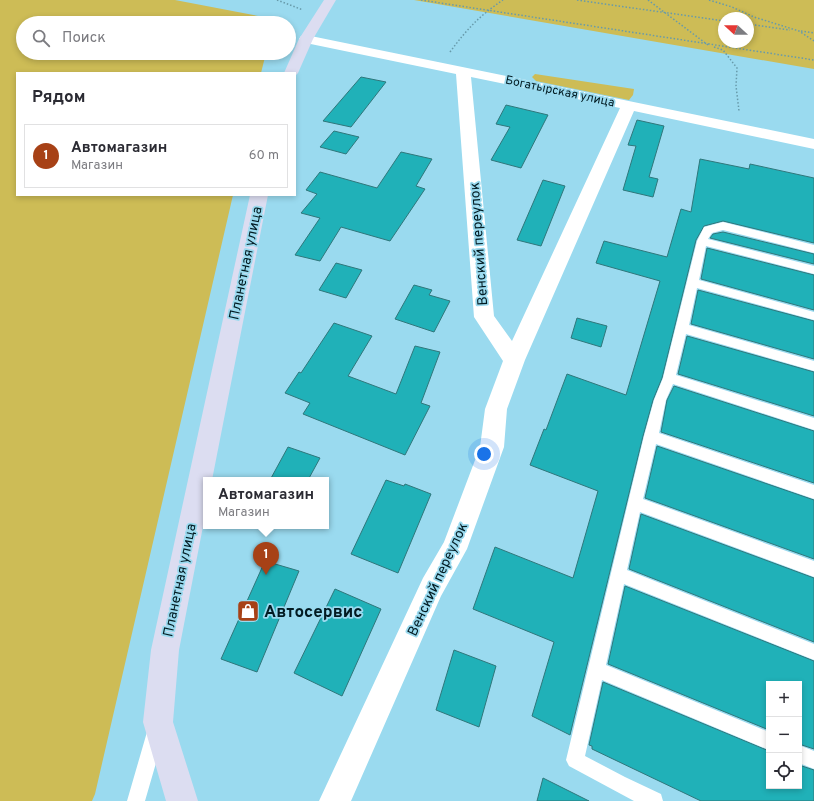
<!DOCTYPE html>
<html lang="ru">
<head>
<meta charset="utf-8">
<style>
  :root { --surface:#fff; --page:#f7f7f7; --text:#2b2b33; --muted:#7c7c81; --line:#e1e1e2; --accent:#a74116 }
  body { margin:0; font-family:Overpass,sans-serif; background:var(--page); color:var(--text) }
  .controls { position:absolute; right:12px; bottom:12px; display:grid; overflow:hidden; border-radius:0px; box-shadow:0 2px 6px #0003 }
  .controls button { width:36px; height:36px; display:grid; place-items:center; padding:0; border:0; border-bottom:1px solid var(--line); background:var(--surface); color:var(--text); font:20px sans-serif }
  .compass { position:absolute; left:718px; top:12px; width:36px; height:36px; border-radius:50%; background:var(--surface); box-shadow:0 2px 6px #0003; rotate:291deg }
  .you { position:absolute; left:484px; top:454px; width:14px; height:14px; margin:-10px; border:3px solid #fff; border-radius:50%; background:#1a73e8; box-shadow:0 0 0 6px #1a73e833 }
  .badge { display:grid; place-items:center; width:26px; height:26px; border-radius:50%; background:var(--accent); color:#fff; font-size:13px; font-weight:700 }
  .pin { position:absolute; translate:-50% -33px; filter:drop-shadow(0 1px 2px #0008) }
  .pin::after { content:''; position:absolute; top:21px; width:14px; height:12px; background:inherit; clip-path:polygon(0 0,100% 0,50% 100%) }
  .popup { position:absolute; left:203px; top:477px; width:126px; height:52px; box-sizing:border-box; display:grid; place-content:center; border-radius:0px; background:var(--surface); filter:drop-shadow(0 1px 3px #0005); font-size:13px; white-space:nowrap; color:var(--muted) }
  .popup b { font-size:15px; color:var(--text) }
  .popup::after { content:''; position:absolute; left:50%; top:100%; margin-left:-8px; border:8px solid transparent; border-top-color:var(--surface) }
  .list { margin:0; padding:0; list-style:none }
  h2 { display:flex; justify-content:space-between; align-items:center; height:52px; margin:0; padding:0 16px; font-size:17px }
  h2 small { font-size:13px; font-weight:400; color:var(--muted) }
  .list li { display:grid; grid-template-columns:26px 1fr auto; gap:12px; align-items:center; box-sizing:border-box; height:64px; margin:0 8px 8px; padding:0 8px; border:1px solid var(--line); border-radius:0px }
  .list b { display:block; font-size:15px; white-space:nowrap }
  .list p { margin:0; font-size:13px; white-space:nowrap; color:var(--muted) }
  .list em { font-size:13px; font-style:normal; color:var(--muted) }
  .icon { flex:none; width:22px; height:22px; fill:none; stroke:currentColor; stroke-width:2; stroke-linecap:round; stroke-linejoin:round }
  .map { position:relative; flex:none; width:814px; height:801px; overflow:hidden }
  .search { position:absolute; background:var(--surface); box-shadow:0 2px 6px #0003; left:16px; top:16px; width:280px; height:44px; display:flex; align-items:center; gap:10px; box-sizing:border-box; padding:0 14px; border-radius:22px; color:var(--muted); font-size:15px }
  .panel { position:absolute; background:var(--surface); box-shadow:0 2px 6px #0003; left:16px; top:72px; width:280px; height:124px; border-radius:0px }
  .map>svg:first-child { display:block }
  .green { fill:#cdbc56; fill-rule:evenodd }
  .building { fill:#20b1b8; stroke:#2f777b }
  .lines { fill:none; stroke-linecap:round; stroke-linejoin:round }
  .path { stroke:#679aaa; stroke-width:1.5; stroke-dasharray:1.5 2; stroke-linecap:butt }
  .lane { fill:#fff; fill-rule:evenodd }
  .street { fill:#fff; fill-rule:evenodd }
  .secondary { fill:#dcddf1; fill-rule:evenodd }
  .labels { text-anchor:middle; stroke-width:3.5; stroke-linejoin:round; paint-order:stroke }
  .far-street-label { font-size:12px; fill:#021b22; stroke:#9adaef }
  .street-label { font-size:14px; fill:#021b22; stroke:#9adaef }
  .near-poi-label { font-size:17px; font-weight:bold; fill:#021b22; stroke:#9adaef; text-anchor:start }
</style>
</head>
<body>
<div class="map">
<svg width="814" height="801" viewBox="0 0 814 801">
  <rect width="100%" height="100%" fill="#9adaef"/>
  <!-- green -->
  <path class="green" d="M0,0H175L274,19L273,23H23V53H266L261,73H17V195H233L95,794L92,801H0Z
    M414,0H814V69ZM724,18H748V42H724Z
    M535,74L634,89L633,95L629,100L536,81L532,77Z"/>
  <!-- building -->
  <path class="building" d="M361,77L386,82L351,127L323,121Z
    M506,105L548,115L521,168L491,160L510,127L496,124Z
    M637,120L664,126L649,177L658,179L653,197L623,190L636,146L628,145Z
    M334,131L359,137L346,154L320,147Z
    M401,152L432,159L416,186L425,189L390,241L341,227L320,261L295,255L320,218L301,213L317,194L306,190L320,172L377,188Z
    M700,159L749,169L750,164L814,178V243L723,221L704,226L696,240L662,378L653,400L643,436L570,735L532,716L554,642L473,609L495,547L573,578L598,491L530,465L544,429L546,430L567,374L626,395L660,281L596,263L604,241L667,257L681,209L691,212Z
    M543,180L565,186L541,246L517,240Z
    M723,232L814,254V264L710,238L713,234Z
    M707,248L814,275V310L701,279Z
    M336,263L362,270L346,298L319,290Z
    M414,285L432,290L429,295L450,301L434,332L395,319Z
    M698,290L814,321V359L691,324Z
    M577,318L607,326L601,347L571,338Z
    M334,323L372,336L348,376L396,394L415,346L440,352L421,403L430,406L405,455L303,414L310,403L285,393L299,372L301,373Z
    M687,336L814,372V416L678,374Z
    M674,386L814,431V483L661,432L667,400Z
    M657,446L814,500V559L645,498Z
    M288,447L320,458L308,480H270Z
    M386,480L404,486L405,484L431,494L398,573L351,554Z
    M641,514L814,578V642L629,569Z
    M265,561L299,571L257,672L221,659Z
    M625,586L814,661V749L799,744V684H769V730L608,664Z
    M335,589L381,609L342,696L294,673Z
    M454,650L496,666L479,727L436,710Z
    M603,682L769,751V786H799V765L814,770V801H701L592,749V746L589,745Z
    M543,778L589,801H537Z"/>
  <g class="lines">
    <!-- path -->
    <path class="path" d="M277,0L303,10
      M421,0L814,60
      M577,0L724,21
      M648,0L708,45
      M709,0L732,7L754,17L799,31L814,41
      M748,24L790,30
      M801,31L814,33
      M714,47L723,50L737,68L736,86L739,111
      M450,52C467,29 479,16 503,0"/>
    <!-- lane -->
    <path class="lane" d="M723,222L814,245V253L723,230L712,233L708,239L814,266V274L706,246L699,280L814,312V320L697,288L689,325L814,361V371L686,334L676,375L814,418V430L673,384L666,400L659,433L814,485V499L656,444L643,499L814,561V577L640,512L627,570L814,644V660L624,584L606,665L769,732V750L602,680L585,756L625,777L661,794L663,801H634L569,766L566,760L644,436L654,400L663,378L697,241L704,227Z
      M156,723L162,726L165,732L145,801H127L147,732L150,726Z
      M799,745L814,751V769L799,763Z"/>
    <!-- street -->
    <path class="street" d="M306,35L814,139V149L634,111L525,360L507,409L504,447L467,549L441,596L351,801H319L423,578L444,542L480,447L485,409L503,361L474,317L456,74L301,42L299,39L301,36ZM471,77L620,108L512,341L494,316Z"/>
    <!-- secondary -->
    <path class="secondary" d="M324,0H336L313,39L298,73L295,76V73H284L299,39Z
      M250,195H268L212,480H206V511L179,650L173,722L198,801H166L143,722L151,650Z"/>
  </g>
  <!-- icons -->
  <defs>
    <g id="shop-square" transform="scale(1.15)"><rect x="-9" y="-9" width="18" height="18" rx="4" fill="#a74116" stroke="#9adaef"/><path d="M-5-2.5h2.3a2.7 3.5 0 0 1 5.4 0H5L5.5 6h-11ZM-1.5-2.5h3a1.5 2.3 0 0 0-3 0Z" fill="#fff"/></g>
  </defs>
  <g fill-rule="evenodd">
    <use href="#shop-square" x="248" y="611"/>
  </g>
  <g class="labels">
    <!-- far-street labels -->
    <g class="far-street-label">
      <text transform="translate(560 91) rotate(12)" y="4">Богатырская улица</text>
    </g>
    <!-- street labels -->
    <g class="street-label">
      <text transform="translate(478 244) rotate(-94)" y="5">Венский переулок</text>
      <text transform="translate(245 263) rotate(-78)" y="5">Планетная улица</text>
      <text transform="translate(437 579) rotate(-65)" y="5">Венский переулок</text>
      <text transform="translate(179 580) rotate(-78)" y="5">Планетная улица</text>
    </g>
    <!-- near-poi labels -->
    <g class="near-poi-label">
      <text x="264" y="617">Автосервис</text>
    </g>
  </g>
</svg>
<div class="controls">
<button>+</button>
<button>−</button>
<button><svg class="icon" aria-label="locate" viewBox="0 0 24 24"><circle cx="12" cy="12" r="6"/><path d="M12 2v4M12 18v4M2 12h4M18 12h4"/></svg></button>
</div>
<svg class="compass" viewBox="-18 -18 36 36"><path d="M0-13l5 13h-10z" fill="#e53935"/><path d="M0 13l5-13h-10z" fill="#7c7c81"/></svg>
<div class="you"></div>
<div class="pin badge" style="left:266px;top:575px">1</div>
<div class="popup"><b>Автомагазин</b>Магазин</div>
<div class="search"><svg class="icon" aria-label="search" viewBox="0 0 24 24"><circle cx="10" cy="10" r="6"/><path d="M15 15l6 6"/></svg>Поиск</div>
<section class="panel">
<h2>Рядом<small></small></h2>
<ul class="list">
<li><span class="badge">1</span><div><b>Автомагазин</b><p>Магазин</p></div><em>60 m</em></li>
</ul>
</section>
</div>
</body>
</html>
